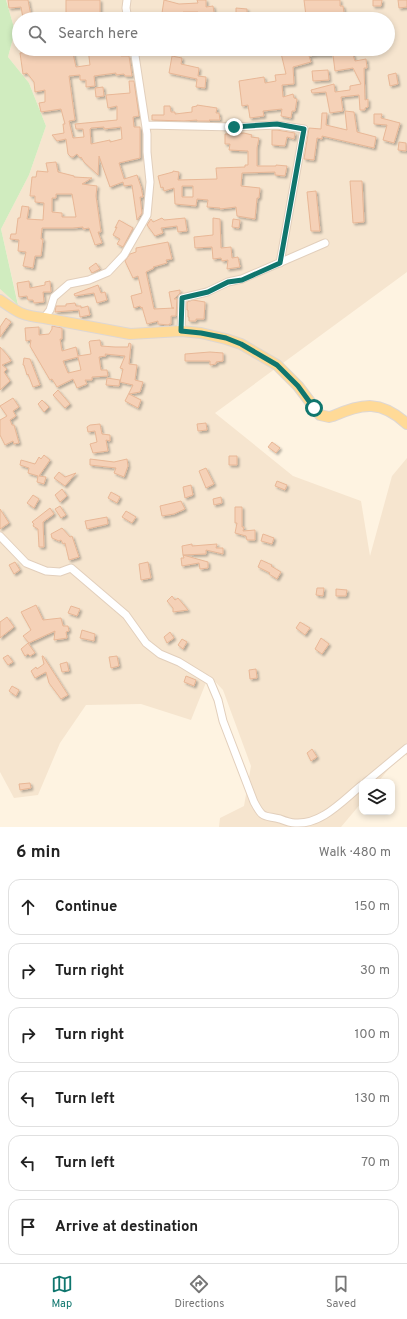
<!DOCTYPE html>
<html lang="en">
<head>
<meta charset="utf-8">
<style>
  :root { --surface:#fff; --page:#f2f2f2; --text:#222; --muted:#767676; --line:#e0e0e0; --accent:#0f766e }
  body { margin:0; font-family:Overpass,sans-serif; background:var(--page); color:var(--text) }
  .controls { position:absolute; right:12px; bottom:12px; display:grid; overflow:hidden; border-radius:8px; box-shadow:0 2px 6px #0003 }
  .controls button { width:36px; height:36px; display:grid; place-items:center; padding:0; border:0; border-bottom:1px solid var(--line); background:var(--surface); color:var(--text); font:20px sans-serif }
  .stop { position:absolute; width:12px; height:12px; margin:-9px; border:3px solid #0f766e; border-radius:50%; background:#fff }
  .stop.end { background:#0f766e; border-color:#fff; box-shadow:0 1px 4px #0008 }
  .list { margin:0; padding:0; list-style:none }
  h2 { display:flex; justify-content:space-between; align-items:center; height:52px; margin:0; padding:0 16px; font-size:17px }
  h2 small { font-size:13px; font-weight:400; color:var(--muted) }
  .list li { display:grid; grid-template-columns:26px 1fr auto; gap:12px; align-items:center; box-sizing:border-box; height:56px; margin:0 8px 8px; padding:0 8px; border:1px solid var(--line); border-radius:12px }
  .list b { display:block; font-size:15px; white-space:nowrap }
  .list em { font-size:13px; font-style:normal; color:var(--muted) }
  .icon { flex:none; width:22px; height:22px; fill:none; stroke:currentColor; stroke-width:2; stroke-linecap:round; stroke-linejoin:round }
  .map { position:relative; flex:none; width:407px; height:827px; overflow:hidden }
  .search { position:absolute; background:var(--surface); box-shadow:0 2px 6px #0003; left:12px; right:12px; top:12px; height:44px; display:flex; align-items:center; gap:10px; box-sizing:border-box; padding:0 14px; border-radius:22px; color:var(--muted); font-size:15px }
  .sheet { height:436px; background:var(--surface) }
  nav { display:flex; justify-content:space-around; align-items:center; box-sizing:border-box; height:56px; border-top:1px solid var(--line); background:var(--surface); font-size:11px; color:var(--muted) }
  nav a { display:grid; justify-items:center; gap:2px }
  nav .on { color:var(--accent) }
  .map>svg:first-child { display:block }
  .residential { fill:#f6e5cf; fill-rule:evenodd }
  .green { fill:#d0ecbf }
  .building { fill:#f5d1b7; stroke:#e8b796; fill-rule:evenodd; filter:url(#shadow) }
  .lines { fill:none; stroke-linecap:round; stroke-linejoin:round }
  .minor-casing { stroke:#e2cfbc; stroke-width:9 }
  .primary-casing { stroke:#ded7d3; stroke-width:12 }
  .minor { stroke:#fff; stroke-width:7 }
  .primary { stroke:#ffda97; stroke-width:10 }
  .route { stroke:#0f766e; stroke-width:5 }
</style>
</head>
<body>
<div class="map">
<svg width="407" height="827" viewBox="0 0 407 827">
  <defs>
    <filter id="shadow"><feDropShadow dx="2" dy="2" stdDeviation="1" flood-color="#0004"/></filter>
  </defs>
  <rect width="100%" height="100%" fill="#fef3e1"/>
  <!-- residential -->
  <path class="residential" d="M6,0H407V272L215,413L293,476L361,501L370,556L392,476L407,458V756L401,748V754L378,782H362V802L341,827H219L220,818L244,806L251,766L223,690L209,675L191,720L141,704L86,705L60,743L38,795L14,798L0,772V289L18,304L1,229L29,175L46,126L29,83L8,57L15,31ZM19,19H388V49H19Z"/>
  <!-- green -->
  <path class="green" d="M0,0H6L15,31L8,57L29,83L46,126L29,175L1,229L18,305L0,289Z"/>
  <!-- building -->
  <path class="building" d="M8,0H28L31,16L23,18L21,7L9,8Z
    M66,0H100V13H83V19H69V13H66Z
    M164,0L179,4L198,3L197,0H206V7L213,6L215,18L200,19L198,12H183L182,15L176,14V16L162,13Z
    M304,0H340V6H343L345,19H331V16L322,17V15L306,16Z
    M373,0H382L381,6H373Z
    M398,0H407V7L399,8Z
    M236,8L247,9V19H236Z
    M45,49H52L53,54L64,53V51L66,50V49H72L76,67L90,65L88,49H120L121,56H129L132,76H125L124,74L116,75V73L94,76L95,86L86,87V80H80V75L69,76L75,120L69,121L73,138L84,137L83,129H76L75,124L117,120V106L108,108L106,95L130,93L129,81H134L139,116L133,117L134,127H140V158L119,163L124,179L137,175L141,187L143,197H140L142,213L137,220L132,185L124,186L123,182L110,187L99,156L98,175L84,162L81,157L80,158L77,154L73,157H71L68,154L66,139L57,141L52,135L64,133L63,124H65L61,109L41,112L39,103L45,102V90L35,92L34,82L27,73L23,74L20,53ZM104,127V129L121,127L122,139L110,142V140L91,144L90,129L91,128Z
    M280,49H351L355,61L366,59L367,68H364L365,100L368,99V107L365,108V110H360L359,95L341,97L343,111L330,113L326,92L312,93L311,90L334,84L335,92L350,90V86L361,84L353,68L335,71L333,55H316L309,56L311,62L293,67L294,84L282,85L283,97L293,94L294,98L297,99L295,111H292L291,118L281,116L282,109L263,111L264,116L250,118L248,105L242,106L239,81L264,77L265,83L276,81L275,75L286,74Z
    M172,56L182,58L181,64L199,68L198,76L206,77L205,88L196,87L197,79L169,73Z
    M328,70L329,80L313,81L312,71Z
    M396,73L398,84L390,86L388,75Z
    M103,87L104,96L96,97L95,88Z
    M197,105L217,108L216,113H219L220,120H209L210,121H197V120L184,121L152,120V115H164V106H170L171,112H175V114L192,112V107L197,106Z
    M345,111L354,112L357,132L376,137L374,148L322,136V139L317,138L314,160L304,159L309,128L321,129L322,113H327L326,125L347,130Z
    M374,114H382L381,118L400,123L394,143L383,140L387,125L374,124Z
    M272,130H277L295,133L294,139L287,137L285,146L272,145Z
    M244,133L252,135L251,137L259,138L257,148V166H276V165L287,166L285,176L275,175V172L242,173L241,186L260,188L259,198H257L255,219L237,216L236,207L220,209V208L207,207L208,200L197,199L196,206L175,204L174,188L164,191L163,187L161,188L158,176L173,172V171L179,172L178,180L216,179H217L216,168L245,167V165H248V151L229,150L230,144H225V134ZM182,186H193V197H182Z
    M399,142L406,143V151L398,150Z
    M56,162L58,172L74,176V177L92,178L82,184L97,186L96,196L101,232H98L102,243L95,245L89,228L83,229V227L73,228H42L41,239H43L41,256H35L33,268L23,266L26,252L18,251L19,240L10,239L11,234H16L18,218H20L22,206L29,207L27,219L43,220L44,203L35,202V196H30L32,177H36L37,171L48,172L46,163ZM56,194H72L76,217H62V213L52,212V198H56Z
    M350,181H362L364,222L353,223Z
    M316,191L320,231H311L307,192Z
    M162,218L164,220L185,218L187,231L178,232L177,226L161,228L163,233L155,236L147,225L151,219L153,222Z
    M213,218L220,219L221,248L231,247L232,258L238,257L240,267L227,269L228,260L222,261L221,258L213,259L212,247L195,248L194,237L213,235Z
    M233,219L240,220L239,228L232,227Z
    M119,220L133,228L123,247L117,244L120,239L113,235L117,227L115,228Z
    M168,242L172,259L166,260L167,263L153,267L154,268L146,272L154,309L174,308H172L169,292L180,290V293L174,299H177L176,316H171V324H169V325L158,324V321L147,324L142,307L141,308L140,306L134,308L131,296L142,293L138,276L133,278L125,261L130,254L136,252V248Z
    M96,263L100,269L92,273L89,268Z
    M29,281L30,288L45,285V282L50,281L51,292H43L44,302L34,303L33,300H28L27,296L19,297L17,283Z
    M98,285L101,293L105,292L107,300L97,303L94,293L75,296L74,294Z
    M193,300L205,302L204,319H196V321H189V317H188V310H187V302Z
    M75,303L76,306H81V308L88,306L90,315L80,317L79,310L55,312L56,306H66V304Z
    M6,318L11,322L0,337V327Z
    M52,326L62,328V339H60L62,351L76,347L78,356L91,354L89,342L90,341L100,340L101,346L115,347H128L129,343L131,344L129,364L137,365L135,380L143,382L140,392L129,394L141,400L138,408L125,401L133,385L120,382L123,369L120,368L125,356L105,354L106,356L99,357L101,370H107L108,376L92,377V380H85L87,384L77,388L73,379L57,387L52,379L50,380L30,346L31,340L26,341L25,328L39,327V335L49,334L52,329ZM78,357L81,370L68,373L63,361Z
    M0,347L8,356L11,361L2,365L7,369L4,372L10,381L0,390Z
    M210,352L223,353V361L216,362V364L210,365V361H185V354Z
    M24,358L30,359L40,385L33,387L28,374L27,375L24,365H23Z
    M107,378L120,380L119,386L106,385Z
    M58,390L70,404L65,408L53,395Z
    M13,398L19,407L13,411L16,416L10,420L12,425H14L19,443L14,444L13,441L5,445L0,435V420L7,416L0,406Z
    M42,400L49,407L44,412L38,404Z
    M206,423L207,430L198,431L197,424Z
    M100,424L102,434L110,435V441L106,440L108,451L93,453L90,444L97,442L95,431L88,432L87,427L90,425Z
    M272,442L280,448L276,453L268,447Z
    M44,455L50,460L39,476L46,477L44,484L37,482L38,476L28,473L29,468L20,465L21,460L35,464L39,457L41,459Z
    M229,456H237V465H229Z
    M90,459L114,462L127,459L128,466L124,477L114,473L116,468L90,465Z
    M206,468L214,484L206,488L199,471Z
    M59,472L65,477L76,473L65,486L54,478Z
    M277,481L287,485L285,490L275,486Z
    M191,485L193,495L185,498L183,487Z
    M62,489L67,496L60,502L55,495Z
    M111,492L120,497L117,503L108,498Z
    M33,495L39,499L34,508L27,503Z
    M221,497L222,503L214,505L213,499Z
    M181,501L185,509L174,514L162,516L160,506Z
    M60,506L66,515L61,518L55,509Z
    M235,507H242V527H244L243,531L255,530V540H247L246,536L235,533L237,523H235Z
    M50,508L54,514L43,522L44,547H39L38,529L33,526L34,524L32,522Z
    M0,509L9,523L0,529Z
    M126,511L136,517L132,523L122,517Z
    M107,517L108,524L87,529L85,521Z
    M62,528L70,537L72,536L79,557L69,560L65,543L63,544L61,540L59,541L52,538L51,534Z
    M263,534L274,538L272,544L261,541Z
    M192,544V546L217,544L216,548H223V554L206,550V554L183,555L182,546Z
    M183,555L208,562V568L200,569L199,563L182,566L181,558H184Z
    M261,560L272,565L271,566L281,572L277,579L269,574L270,573L258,567Z
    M15,562L20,570L14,574L9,565Z
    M148,562L151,578L141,580L139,564Z
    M317,588H324L323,596L316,595Z
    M336,589L347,590L346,596H336Z
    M172,596L175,600L178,598L188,610L173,612V608L167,601Z
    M36,605L43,620L61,618L63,626H68L69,631L66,632L67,638L54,640L55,631L29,643L23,636L31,630L21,612Z
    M71,606L80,609L77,616L68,613Z
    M7,617L14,627L0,638V622Z
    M300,622L310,628L305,635L296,628Z
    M82,630L95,634L94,641L80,638Z
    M170,632L174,638L167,643L164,637Z
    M321,638L329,644L322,654L315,649Z
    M182,639L187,642L183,649L178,645Z
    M28,643L35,653L30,656L28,654L25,656L21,649Z
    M8,655L13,662L8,665L3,658Z
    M42,656H43L68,695L61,699L49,683L46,672L35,678L31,671L36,667L37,669L44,664Z
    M117,656L119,666L111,668L109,657Z
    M67,662L69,671L62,672L60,664Z
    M256,669L257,678L250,679L249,670Z
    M186,676L196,680L194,686L184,682Z
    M12,686L19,690L16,696L9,691Z
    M312,749L317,757L311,761L307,753Z
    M30,783L31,788L20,790L19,784Z"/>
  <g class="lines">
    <!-- minor casing -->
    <g class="minor-casing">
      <path id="minor" d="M127,0L126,8L128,19
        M146,125L234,127L277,125L304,129L280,263
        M44,318L50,310L54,297L69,284L89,280L108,272L124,255L147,215L150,182L147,152V134L134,49
        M181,331L182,298L207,292L228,282L242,279L325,243
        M0,536L26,563L46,571L60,572L71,568L126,615L146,643L160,654L179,662L210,681L218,700L223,721L254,802C263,819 263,815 280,819C285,821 290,823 295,823C322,825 343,800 362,785
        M366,782L407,748"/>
    </g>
    <!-- primary casing -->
    <g class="primary-casing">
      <path id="primary" d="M0,300C17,312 22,316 44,318L130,334L181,331L201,333L226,339L241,344L277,365L298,386L320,415L329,417L333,416C363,403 381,400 407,424"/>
    </g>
    <!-- minor -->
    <use href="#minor" class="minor"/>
    <!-- primary -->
    <use href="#primary" class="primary"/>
  </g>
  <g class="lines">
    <!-- route -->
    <path class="route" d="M234,127L277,124L304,129L280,263L242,280L228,282L208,292L182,298L181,331L201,333L226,338L241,344L277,365L298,386L314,408"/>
  </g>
</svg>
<div class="controls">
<button><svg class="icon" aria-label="layers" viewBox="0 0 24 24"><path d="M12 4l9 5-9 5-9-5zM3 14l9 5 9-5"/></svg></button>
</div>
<div class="stop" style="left:314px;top:408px"></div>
<div class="stop end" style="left:234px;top:127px"></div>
<div class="search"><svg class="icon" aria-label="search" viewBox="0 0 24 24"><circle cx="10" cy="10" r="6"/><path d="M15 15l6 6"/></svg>Search here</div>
</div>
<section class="sheet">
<h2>6 min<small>Walk · 480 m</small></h2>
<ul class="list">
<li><svg class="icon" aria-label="ahead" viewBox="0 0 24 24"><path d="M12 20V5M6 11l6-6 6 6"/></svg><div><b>Continue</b></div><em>150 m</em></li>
<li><svg class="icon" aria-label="right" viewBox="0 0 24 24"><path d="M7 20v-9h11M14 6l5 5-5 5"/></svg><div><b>Turn right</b></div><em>30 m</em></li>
<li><svg class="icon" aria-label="right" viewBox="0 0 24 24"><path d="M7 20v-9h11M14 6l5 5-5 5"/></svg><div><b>Turn right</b></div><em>100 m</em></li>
<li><svg class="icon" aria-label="left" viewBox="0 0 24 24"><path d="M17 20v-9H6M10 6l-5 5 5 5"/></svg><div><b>Turn left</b></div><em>130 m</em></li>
<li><svg class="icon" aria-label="left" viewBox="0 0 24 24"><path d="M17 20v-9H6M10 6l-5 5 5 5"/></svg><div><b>Turn left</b></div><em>70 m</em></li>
<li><svg class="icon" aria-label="arrive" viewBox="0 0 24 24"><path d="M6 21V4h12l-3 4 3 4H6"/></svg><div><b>Arrive at destination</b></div></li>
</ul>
</section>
<nav>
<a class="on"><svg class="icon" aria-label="map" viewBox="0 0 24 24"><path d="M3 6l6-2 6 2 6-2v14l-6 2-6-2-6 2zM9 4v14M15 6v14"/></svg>Map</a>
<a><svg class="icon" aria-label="directions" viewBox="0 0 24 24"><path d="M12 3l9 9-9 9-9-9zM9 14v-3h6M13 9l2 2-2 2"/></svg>Directions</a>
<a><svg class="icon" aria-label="saved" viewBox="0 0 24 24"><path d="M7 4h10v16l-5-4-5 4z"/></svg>Saved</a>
</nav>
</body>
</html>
